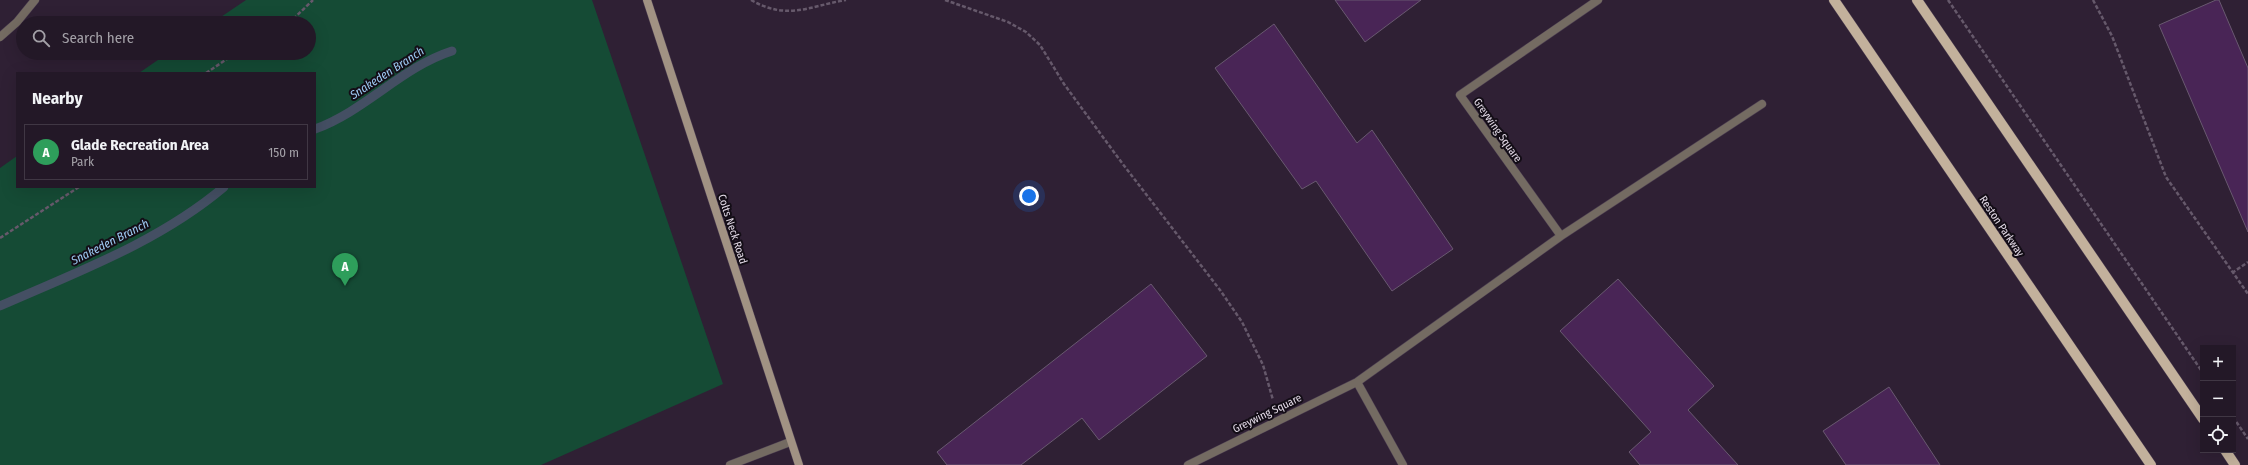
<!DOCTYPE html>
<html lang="en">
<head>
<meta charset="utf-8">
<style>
  :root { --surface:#231827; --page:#2b212f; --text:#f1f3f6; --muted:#a3a0a7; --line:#403744; --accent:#b45309 }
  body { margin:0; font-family:"Fira Sans Condensed",sans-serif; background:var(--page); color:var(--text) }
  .controls { position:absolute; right:12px; bottom:12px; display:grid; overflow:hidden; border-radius:0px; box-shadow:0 4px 16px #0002 }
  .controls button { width:36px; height:36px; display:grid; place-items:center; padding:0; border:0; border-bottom:1px solid var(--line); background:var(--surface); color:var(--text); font:20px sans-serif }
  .you { position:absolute; left:1029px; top:196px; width:14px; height:14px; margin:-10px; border:3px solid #fff; border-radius:50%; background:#1a73e8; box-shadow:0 0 0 6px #1a73e833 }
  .badge { display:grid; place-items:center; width:26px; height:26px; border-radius:50%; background:var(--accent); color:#fff; font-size:13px; font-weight:700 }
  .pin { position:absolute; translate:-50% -33px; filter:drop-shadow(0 1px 2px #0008) }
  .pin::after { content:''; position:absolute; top:21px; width:14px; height:12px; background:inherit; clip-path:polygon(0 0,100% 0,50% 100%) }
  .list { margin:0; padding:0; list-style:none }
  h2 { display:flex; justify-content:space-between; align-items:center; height:52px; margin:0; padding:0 16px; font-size:17px }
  h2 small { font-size:13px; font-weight:400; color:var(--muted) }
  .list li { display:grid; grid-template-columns:26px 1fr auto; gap:12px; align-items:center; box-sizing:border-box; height:56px; margin:0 8px 8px; padding:0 8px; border:1px solid var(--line); border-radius:0px }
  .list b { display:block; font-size:15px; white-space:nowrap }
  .list p { margin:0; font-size:13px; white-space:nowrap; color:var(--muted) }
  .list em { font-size:13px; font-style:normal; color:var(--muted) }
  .icon { flex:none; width:22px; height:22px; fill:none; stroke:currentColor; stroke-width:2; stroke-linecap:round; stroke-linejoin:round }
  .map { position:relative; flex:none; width:2248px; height:465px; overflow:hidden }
  .search { position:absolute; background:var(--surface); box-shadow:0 4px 16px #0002; left:16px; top:16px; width:300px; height:44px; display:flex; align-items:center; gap:10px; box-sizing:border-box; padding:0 14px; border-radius:22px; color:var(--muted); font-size:15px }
  .panel { position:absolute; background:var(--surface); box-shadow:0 4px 16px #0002; left:16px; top:72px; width:300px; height:116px; border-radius:0px }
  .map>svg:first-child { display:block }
  .green { fill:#154b35 }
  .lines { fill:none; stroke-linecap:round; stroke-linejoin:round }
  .stream { stroke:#444f63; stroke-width:9 }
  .building { fill:#492556; stroke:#695970 }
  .lane-casing { stroke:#4c3e51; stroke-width:9 }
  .secondary-casing { stroke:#4c3e51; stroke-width:9 }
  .primary-casing { stroke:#4c3e51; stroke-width:11 }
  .path { stroke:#66596b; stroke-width:2.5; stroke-dasharray:4 2; stroke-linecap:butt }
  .lane { stroke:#746b62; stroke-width:8 }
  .secondary { stroke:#a19283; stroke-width:8 }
  .primary { stroke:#c3b19c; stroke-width:10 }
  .labels { text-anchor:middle; stroke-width:4; stroke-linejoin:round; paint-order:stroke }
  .street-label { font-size:11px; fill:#e3dae7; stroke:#130d16 }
  .water-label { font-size:12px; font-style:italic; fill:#9ecaf3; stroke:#130d16 }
</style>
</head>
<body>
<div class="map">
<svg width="2248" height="465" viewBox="0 0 2248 465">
  <rect width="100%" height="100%" fill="#2f2034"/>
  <!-- green -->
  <path class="green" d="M246,0H592L723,384L541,465H0V168L17,156V187H315V73H139L168,53H309V23H212Z"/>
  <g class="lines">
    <!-- stream -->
    <path class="stream" d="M315,129C365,111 402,67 452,51
      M0,306C77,272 159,242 224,187"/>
  </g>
  <!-- building -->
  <path class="building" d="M1335,0H1421L1365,42Z
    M2216,0H2219L2248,68V232L2159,25Z
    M1274,24L1357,143L1372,130L1453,249L1392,291L1316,181L1302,189L1215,68Z
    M1618,279L1714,386L1688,410L1738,465H1640L1629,452L1651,432L1560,331Z
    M1151,284L1207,356L1099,440L1082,418L1021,465H947L937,452Z
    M1889,387L1940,465H1846L1823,431Z"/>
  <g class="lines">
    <!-- lane casing -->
    <g class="lane-casing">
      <path id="lane" d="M0,37L17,22L35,0
        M1561,236L1460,95L1598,0
        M1357,382L1403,465
        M730,465L790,442
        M1188,465L1357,382L1561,236L1762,104"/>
    </g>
    <!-- secondary casing -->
    <g class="secondary-casing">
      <path id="secondary" d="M647,0L799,465"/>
    </g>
    <!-- primary casing -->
    <g class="primary-casing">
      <path id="primary" d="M1834,0L2151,465
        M1917,0L2203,419
        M2225,450L2235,465"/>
    </g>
    <!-- path -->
    <path class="path" d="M751,0C788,21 809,6 846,0
      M945,0L1008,22L1026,32L1040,45L1064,84L1122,163L1220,290L1242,322L1263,365L1273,400
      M1948,0L2203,373
      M2093,0L2112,36L2166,177L2248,294
      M289,23L313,0
      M206,73L236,53
      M0,238L79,187
      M2232,273L2248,262
      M2233,417L2248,439"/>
    <!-- lane -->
    <use href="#lane" class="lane"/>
    <!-- secondary -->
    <use href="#secondary" class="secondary"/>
    <!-- primary -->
    <use href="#primary" class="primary"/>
  </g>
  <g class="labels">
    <!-- street labels -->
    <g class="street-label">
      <text transform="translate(1498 130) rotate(55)" y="4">Greywing Square</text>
      <text transform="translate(2002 226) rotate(56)" y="4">Reston Parkway</text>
      <text transform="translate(733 229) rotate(72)" y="4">Colts Neck Road</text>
      <text transform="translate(1267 413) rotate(-26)" y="4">Greywing Square</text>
    </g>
    <!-- water labels -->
    <g class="water-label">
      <text transform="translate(387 73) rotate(-33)" y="4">Snakeden Branch</text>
      <text transform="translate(110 242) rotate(-27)" y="4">Snakeden Branch</text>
    </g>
  </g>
</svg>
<div class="controls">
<button>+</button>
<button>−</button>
<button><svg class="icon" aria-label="locate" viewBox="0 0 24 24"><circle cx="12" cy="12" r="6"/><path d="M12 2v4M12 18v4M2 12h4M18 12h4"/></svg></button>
</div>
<div class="you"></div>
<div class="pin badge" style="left:345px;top:286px;background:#2e9e5b">A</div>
<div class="search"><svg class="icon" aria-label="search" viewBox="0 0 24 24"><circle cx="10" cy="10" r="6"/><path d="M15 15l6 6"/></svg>Search here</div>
<section class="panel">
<h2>Nearby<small></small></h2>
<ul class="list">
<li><span class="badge" style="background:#2e9e5b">A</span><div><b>Glade Recreation Area</b><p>Park</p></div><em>150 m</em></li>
</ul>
</section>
</div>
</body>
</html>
